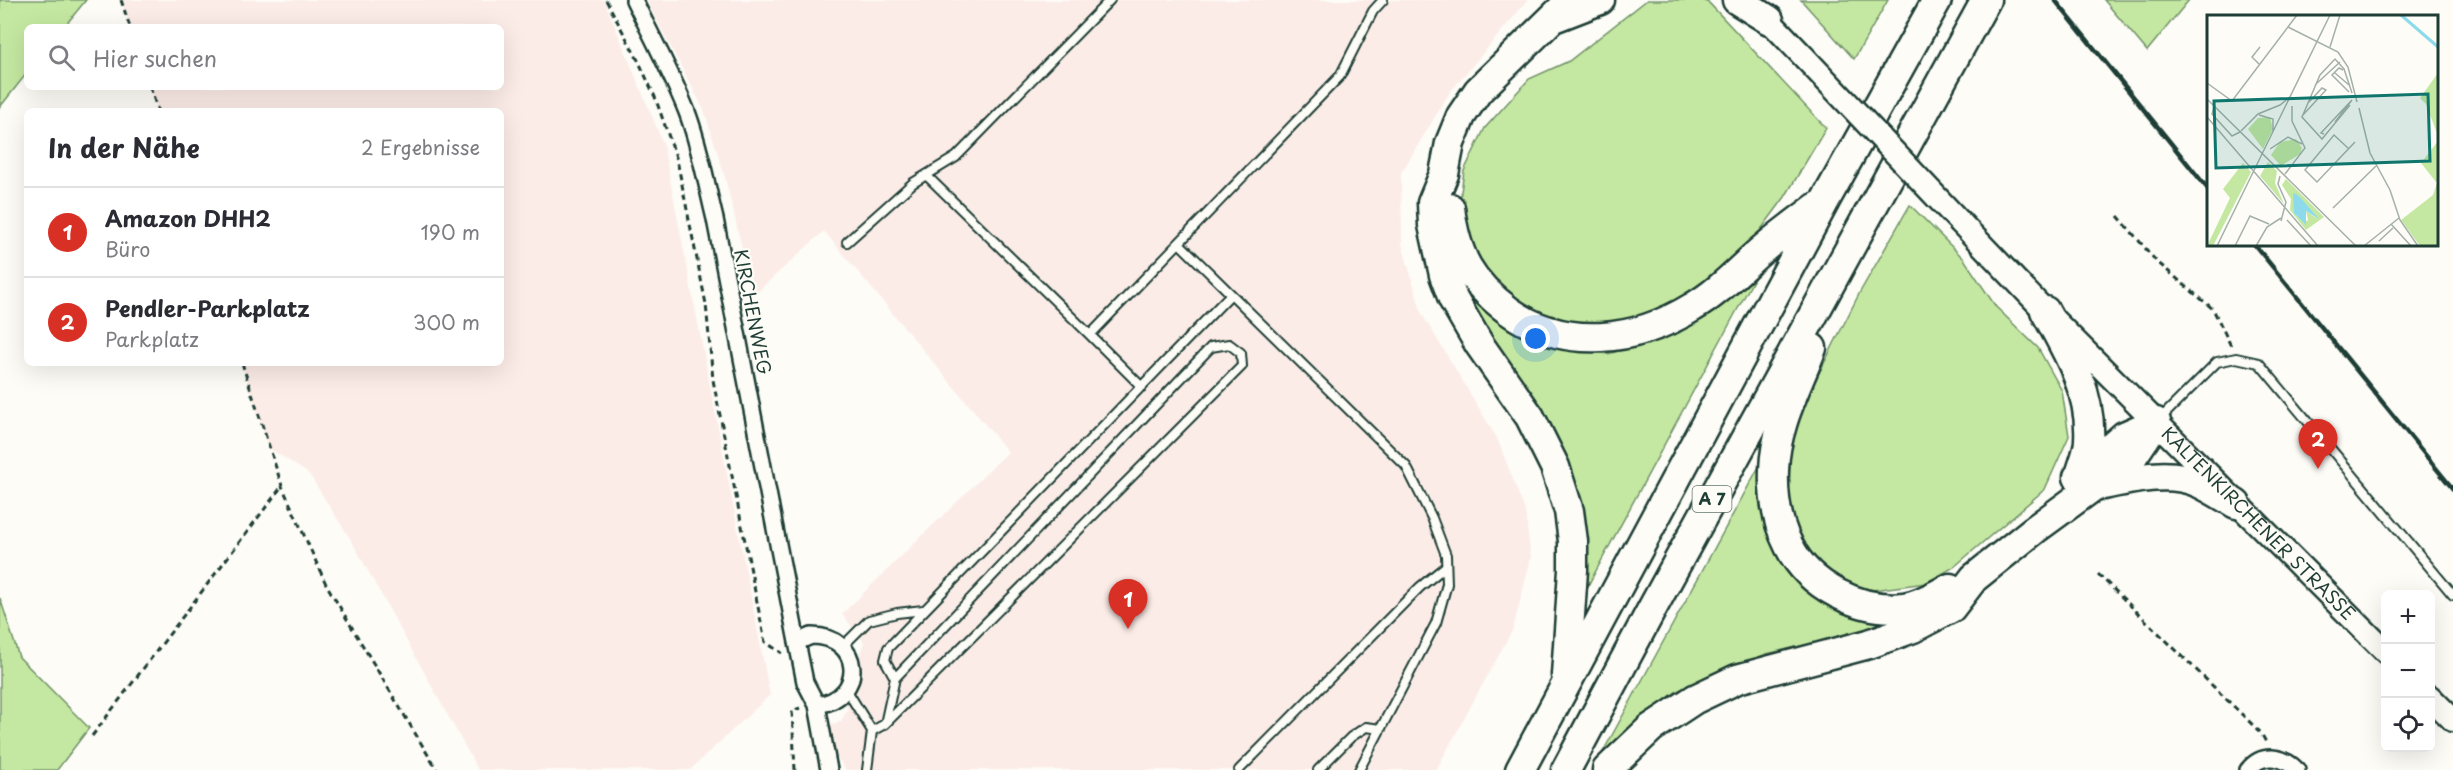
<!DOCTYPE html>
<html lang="de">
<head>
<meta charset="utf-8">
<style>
  :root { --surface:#fff; --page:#f2f2f3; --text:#2b2b33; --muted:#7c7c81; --line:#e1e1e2; --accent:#d93025 }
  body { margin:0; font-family:"Playpen Sans",sans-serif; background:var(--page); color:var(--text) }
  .controls { position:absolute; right:18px; bottom:18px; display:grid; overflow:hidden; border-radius:9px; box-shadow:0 6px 24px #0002 }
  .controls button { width:54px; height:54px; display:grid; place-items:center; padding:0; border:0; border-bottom:2px solid var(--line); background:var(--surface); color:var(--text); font:30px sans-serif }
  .you { position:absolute; left:1536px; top:339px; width:21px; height:21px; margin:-15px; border:4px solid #fff; border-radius:50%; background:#1a73e8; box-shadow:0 0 0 9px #1a73e833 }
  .badge { display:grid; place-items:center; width:39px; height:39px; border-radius:50%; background:var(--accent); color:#fff; font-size:20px; font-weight:700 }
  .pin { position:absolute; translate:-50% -50px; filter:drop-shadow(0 2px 3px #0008) }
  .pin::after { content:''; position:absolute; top:32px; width:21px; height:18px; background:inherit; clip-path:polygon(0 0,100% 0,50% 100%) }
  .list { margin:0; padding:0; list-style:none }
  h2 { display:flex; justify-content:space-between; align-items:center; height:78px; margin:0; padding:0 24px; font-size:26px }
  h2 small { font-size:20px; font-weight:400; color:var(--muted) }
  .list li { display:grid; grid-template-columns:39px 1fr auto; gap:18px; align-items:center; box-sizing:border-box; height:90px; padding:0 24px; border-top:2px solid var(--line) }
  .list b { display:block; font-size:22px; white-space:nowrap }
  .list p { margin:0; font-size:20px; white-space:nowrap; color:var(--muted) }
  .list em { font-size:20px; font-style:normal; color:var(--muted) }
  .icon { flex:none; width:33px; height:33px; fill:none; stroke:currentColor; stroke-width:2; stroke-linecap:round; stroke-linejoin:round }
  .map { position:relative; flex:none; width:2453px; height:770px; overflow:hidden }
  .search { position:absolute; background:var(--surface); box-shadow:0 6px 24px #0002; left:24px; top:24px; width:480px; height:66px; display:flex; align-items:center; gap:15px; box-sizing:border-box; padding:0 21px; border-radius:9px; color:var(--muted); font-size:22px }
  .panel { position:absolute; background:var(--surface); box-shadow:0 6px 24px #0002; left:24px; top:108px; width:480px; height:258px; border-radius:9px }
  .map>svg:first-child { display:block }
  .built { fill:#fcece7 }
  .green { fill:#c4e8a1; stroke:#72926a; stroke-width:1.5 }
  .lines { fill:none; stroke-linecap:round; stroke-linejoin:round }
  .lane-casing { stroke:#1f3d34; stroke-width:12 }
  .street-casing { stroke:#1f3d34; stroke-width:20 }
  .secondary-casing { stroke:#1f3d34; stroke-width:27 }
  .highway-casing { stroke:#1f3d34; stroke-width:33 }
  .path { stroke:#1f3d34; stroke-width:3; stroke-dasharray:6 4.5; stroke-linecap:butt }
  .lane { stroke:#fdfcf7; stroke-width:8 }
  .street { stroke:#fdfcf7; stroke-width:15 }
  .secondary { stroke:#fdfcf7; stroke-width:22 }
  .highway { stroke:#fdfcf7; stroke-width:28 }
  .rail { stroke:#1f3d34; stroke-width:4.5 }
  .secondary-bridge-casing { stroke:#1f3d34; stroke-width:27; stroke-linecap:butt }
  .secondary-bridge { stroke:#fdfcf7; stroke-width:22 }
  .labels { text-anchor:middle; stroke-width:4.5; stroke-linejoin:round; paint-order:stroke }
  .shield { fill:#fdfcf7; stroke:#62766e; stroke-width:1.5 }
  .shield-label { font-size:16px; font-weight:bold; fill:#1f3d34 }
  .street-label { font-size:18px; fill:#1f3d34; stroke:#fdfcf7 }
  .inset-river { fill:none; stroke:#8cdaec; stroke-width:3 }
  .inset-road { fill:none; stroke:#a4b0a9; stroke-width:1.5 }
  .view { fill:#0f766e; fill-opacity:0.15; stroke:#0f766e; stroke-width:3 }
  .inset-edge { fill:none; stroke:#1f3d34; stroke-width:3 }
</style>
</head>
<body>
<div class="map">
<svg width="2453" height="770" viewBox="0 0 2453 770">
  <rect width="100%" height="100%" fill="#fdfcf7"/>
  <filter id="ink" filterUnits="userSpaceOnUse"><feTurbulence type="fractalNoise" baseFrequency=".0167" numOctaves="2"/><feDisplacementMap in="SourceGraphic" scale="12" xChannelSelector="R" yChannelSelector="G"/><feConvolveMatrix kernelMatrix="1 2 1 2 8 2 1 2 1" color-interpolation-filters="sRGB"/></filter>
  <g filter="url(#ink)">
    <!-- built -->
    <path class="built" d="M121,0H604L663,143L770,695L690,770H478L351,540L309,474L269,448L241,363H501V111H158L150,87H501V27H130Z
      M646,0H1528L1450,92L1401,173L1402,244L1422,314L1497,438L1525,511L1531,558L1513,629L1436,770H846L836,756L827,726L841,721L848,709L842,702L864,642L842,614L1008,452L824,231L756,293L746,265L725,177L704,110Z"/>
    <!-- green -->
    <path class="green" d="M0,0H86L64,27H27V73L0,107Z
      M1647,0H1702L1709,3L1826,128L1785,197L1748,247L1707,283L1649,315L1604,325L1567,327L1532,311L1493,279L1471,246L1460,199L1464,171L1485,128L1529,79L1569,61Z
      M1801,0H1888L1854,59Z
      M2104,0H2189L2147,51Z
      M1910,205L1964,259L1996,307L2038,348L2062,391L2069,436L2045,489L1954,567L1926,583L1865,591L1819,568L1797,533L1788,500L1792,427L1860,292Z
      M1755,277L1585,591L1582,526L1573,473L1541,405L1481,331L1456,285L1462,280L1494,319L1555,347L1608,354L1679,333Z
      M1761,463L1791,572L1893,620L1836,638L1766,654L1677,691L1631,726L1593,770Z
      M0,598L19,657L89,728L57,770H0Z"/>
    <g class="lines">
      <!-- lane casing -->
      <g class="lane-casing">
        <path id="lane" d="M926,175L1090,335L1340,76L1373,11L1383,0
          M847,242L913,183L956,157L1110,0
          M1179,243L1231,294
          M1090,335L1142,387
          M2160,419L2217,362L2236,358L2259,363L2453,595
          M843,646L869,620L897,613L923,610
          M895,678L885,660L888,648L1231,294L1406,466L1432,518L1446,555L1447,584L1436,623L1359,770
          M846,689L872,731L867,770
          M872,731L885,724L895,678L1211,347L1229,344L1241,353L1242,366L885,724
          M1239,770L1420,587L1446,566
          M1318,770L1351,737L1366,727L1381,729"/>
      </g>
      <!-- street casing -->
      <g class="street-casing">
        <path id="street" d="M634,0C652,37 672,74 687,112C700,146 706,183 715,219L797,642
          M811,636C862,635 867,698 817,705L805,682L797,642Z
          M817,705L829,770
          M2248,770C2262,752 2283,756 2297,770"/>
      </g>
      <!-- secondary casing -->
      <g class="secondary-casing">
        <g id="secondary">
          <path d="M1758,9L1805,58"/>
          <path id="s1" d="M1961,223L2045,311L2386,652"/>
          <path d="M2430,697L2453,720"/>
        </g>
      </g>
      <!-- highway casing -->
      <g class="highway-casing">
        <path id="highway" d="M1737,0L1769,20
          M1556,17L1600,0
          M1450,208C1456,256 1470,282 1509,311C1565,351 1636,342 1693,307C1717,293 1736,273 1756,255C1775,238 1796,223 1817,207
          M2045,311C2067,351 2092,392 2089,440C2089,451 2083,464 2080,475
          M1812,348C1797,387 1775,427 1774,470C1773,495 1777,523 1789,546C1809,586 1859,612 1904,607C1920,605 1935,595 1950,588
          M2078,477L2124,436L2154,423
          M2103,485C2133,479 2170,470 2199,483C2212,489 2224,497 2236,504
          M1566,675L1573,570V541L1569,511L1555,467L1530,417L1479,344L1453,299L1444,275L1433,225L1432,203L1444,174L1450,143L1461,116L1478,91L1571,0
          M1520,770L1826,199L1937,0
          M1566,770L1653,607L1986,0
          M1607,770L1651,728L1695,699L1737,679L1869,644L1913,628L1951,608L1974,578L2034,530L2131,459L2156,422"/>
      </g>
      <!-- path -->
      <path class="path" d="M121,0L130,27
        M606,0L639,62L655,97L677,160L706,304L713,380L765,642L782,653
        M150,87L158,111
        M2118,216L2156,261L2213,309L2231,346
        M242,363L282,486L326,584L437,770
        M2098,574L2261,733L2267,744
        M92,736L282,486
        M795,770L792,711L800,708"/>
      <!-- lane -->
      <use href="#lane" class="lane"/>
      <!-- street -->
      <use href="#street" class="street"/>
      <!-- secondary -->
      <use href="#secondary" class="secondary"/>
      <!-- highway -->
      <use href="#highway" class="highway"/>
      <!-- rail -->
      <path class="rail" d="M2055,0L2208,189
        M2254,244L2453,489"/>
      <!-- secondary-bridge casing -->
      <g class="secondary-bridge-casing">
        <path id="secondary-bridge" d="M1805,58L1961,223"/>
      </g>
      <!-- secondary-bridge -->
      <use href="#secondary-bridge" class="secondary-bridge"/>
    </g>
  </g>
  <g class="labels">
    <!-- shield labels -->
    <rect class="shield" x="1692.5" y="486" width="39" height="26" rx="4.5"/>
    <g class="shield-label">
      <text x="1712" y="505">A 7</text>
    </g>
    <!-- street labels -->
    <g class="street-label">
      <text transform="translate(752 312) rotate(79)" y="6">KIRCHENWEG</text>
      <text dy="6" stroke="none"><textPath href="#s1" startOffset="423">KALTENKIRCHENER STRASSE</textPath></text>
    </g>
  </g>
  <!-- overview -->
  <g transform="translate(2207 15)">
    <rect width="231" height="231" fill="#fdfcf7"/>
    <path d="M231,58V121L219,89L213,83ZM63,102L66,114L56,134L41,114L51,103ZM89,124L95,133L93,139L74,151L64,140L73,127ZM231,126V164L229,167L214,148ZM61,147L70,156L68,168L77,189L53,161ZM36,148L44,157L6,231H0L23,183L16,174ZM79,164L117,202L99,215L83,195L84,184L75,170ZM91,180L98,192L111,204L99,196L101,205L98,207L89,200ZM231,165V231H213L194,205L226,180Z" fill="#c4e8a1" fill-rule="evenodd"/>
    <path d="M86,178L91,180L112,204L99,196V210L87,198Z" fill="#8cdaec"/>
    <path class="inset-river" d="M194,0L231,32"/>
    <path class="inset-road" d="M81,12L131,37L141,52L150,87M123,32L133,0M52,49L45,42L53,32M136,55L132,53L125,60L142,77M128,58L142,70M0,68L25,86L90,0M108,70L133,47M0,84L149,231M143,90L115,124L95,102L113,60L128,44L137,54L145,78M7,92L5,99L25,121L33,117M152,93L163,138L183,175L193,205L211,231M52,100L66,104V117M95,101L119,75L115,73L102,87M0,102L111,231M128,107L145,85M34,116L51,99L73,90L84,81M117,119L114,118L144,86M63,134L81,122L95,129M142,134L127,120L98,155L110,167L148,127M78,159L98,133L85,106V91M73,161L71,169L79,187L74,206M126,193L169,151M80,205L104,231M184,209L204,231M172,226L186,213M10,231L123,0M28,231L43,201L62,209M49,231L60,212L74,203M157,231L192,203"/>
    <path class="view" d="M221,79L223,146L9,153L7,86Z"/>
    <rect width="231" height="231" class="inset-edge"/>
  </g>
</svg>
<div class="controls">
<button>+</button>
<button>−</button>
<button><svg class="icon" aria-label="locate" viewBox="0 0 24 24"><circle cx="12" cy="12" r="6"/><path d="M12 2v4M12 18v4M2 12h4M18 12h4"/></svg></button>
</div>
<div class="you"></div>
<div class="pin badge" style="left:1128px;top:629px">1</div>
<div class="pin badge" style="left:2318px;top:469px">2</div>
<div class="search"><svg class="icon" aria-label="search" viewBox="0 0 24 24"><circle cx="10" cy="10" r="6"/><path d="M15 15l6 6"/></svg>Hier suchen</div>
<section class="panel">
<h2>In der Nähe<small>2 Ergebnisse</small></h2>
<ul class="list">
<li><span class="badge">1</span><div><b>Amazon DHH2</b><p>Büro</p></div><em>190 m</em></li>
<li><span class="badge">2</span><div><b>Pendler-Parkplatz</b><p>Parkplatz</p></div><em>300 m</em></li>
</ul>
</section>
</div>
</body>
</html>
